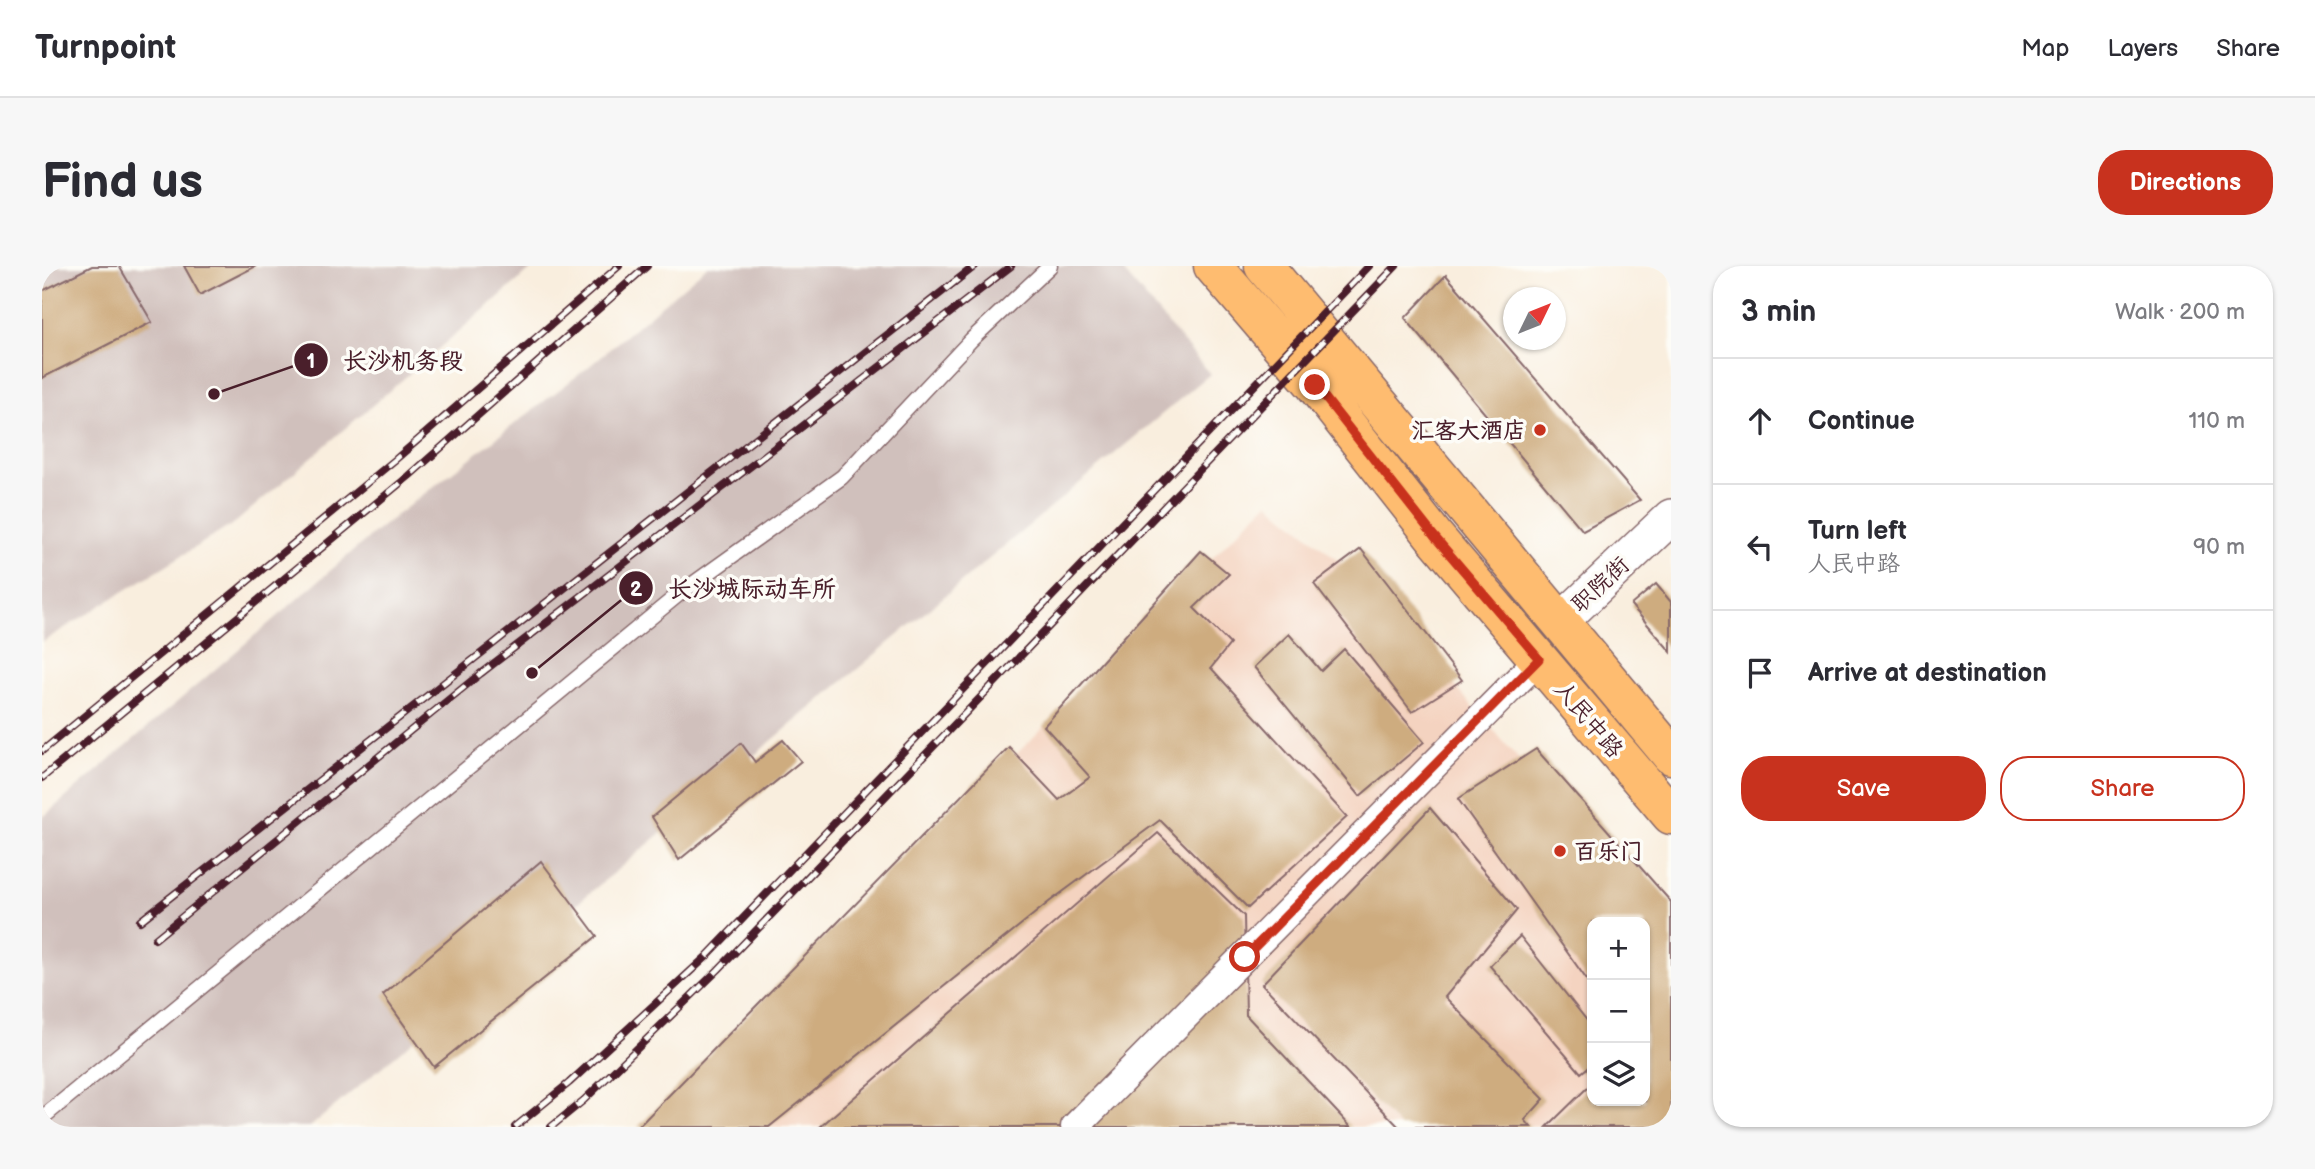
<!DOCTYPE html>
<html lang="en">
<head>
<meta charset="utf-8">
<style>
  :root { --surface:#fff; --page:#f7f7f7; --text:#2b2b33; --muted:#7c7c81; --line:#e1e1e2; --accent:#c8321e }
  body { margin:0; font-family:"Balsamiq Sans","LXGW WenKai TC",sans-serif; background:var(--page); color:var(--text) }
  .controls { position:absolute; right:21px; bottom:21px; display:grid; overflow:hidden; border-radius:14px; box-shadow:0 2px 5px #0004 }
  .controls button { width:63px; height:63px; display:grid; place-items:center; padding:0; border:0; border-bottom:2px solid var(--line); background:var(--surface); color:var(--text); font:35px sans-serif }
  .compass { position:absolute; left:1461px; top:21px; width:63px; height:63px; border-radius:50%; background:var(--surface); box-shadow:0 2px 5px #0004; rotate:47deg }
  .stop { position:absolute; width:21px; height:21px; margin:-16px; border:5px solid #c8321e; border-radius:50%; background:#fff }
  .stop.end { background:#c8321e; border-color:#fff; box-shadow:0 2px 7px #0008 }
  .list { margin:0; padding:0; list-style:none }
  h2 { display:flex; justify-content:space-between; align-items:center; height:91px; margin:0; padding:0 28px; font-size:30px }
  h2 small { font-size:23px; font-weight:400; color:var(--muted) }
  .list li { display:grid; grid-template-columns:46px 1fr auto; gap:21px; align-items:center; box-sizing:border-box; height:126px; padding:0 28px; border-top:2px solid var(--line) }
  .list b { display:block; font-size:26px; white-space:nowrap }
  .list p { margin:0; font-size:23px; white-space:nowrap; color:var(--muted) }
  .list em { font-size:23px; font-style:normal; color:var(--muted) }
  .actions { display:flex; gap:14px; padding:21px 28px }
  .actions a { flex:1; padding:16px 0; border:2px solid var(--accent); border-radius:28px; text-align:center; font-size:24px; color:var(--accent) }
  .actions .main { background:var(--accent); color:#fff }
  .icon { flex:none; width:38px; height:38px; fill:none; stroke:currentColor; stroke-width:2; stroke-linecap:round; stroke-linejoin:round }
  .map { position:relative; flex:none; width:1629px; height:861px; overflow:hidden; border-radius:28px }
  header { display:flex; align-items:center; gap:42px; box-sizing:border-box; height:98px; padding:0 35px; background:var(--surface); border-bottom:2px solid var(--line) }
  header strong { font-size:33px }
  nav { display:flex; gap:38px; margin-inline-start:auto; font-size:24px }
  .intro { display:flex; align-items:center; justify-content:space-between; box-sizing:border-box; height:168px; padding:0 42px }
  h1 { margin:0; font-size:49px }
  .button { padding:18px 32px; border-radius:28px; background:var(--accent); color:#fff; font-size:24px; font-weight:700 }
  main { display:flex; gap:42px; padding:0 42px }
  aside { flex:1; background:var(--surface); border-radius:28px; box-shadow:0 2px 5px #0004 }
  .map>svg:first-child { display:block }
  .built { fill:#f4d3c0; fill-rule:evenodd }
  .industrial { fill:#d0c0bc }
  .building { fill:#ceac7f }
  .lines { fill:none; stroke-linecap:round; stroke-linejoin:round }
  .service-casing { stroke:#87676a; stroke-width:17 }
  .minor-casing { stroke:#87676a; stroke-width:31 }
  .tertiary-casing { stroke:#87676a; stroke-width:38 }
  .primary-casing { stroke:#87676a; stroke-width:41 }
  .service { stroke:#fff; stroke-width:14 }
  .minor { stroke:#fff; stroke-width:28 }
  .tertiary { stroke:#fff; stroke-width:35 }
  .primary { stroke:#febc70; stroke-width:38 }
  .rail-casing { stroke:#4a1f2b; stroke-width:8 }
  .rail { stroke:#fdfcf7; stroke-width:5; stroke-dasharray:16; stroke-linecap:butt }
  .route { stroke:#c8321e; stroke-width:9 }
  .poi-dot { fill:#c8321e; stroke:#fdfcf7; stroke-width:2.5 }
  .labels { text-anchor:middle; stroke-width:7; stroke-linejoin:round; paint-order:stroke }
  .poi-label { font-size:23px; font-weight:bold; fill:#4a1f2b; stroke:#fdfcf7; text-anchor:end }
  .street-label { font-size:23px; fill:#4a1f2b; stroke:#fdfcf7 }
  .leader { fill:none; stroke:#4a1f2b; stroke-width:2.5 }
  .callout-dot { fill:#4a1f2b; stroke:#fdfcf7; stroke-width:2.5 }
  .mark-label { font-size:21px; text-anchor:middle; font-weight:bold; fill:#fff }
  .callout-label { font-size:24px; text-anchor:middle; font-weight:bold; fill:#4a1f2b; stroke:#fdfcf7; stroke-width:7; stroke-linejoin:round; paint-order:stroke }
</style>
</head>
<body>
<header>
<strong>Turnpoint</strong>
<nav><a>Map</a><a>Layers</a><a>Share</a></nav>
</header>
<div class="intro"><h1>Find us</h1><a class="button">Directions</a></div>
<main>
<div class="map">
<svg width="1629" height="861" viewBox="0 0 1629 861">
  <rect width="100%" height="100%" fill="#fdfcf7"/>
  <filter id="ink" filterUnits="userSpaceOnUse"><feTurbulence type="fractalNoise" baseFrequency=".0143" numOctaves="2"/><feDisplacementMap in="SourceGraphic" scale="14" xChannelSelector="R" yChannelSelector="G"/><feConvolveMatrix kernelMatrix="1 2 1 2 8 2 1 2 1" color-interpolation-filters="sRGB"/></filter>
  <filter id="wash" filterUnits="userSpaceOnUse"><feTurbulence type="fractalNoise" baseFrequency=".00686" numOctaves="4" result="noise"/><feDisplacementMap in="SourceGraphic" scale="28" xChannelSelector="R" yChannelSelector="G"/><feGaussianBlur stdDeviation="1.57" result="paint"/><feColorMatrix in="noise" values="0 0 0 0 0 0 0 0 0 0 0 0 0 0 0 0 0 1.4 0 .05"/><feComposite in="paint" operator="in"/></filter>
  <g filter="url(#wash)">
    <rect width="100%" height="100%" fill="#f9eede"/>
    <!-- built -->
    <path class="built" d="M1226,236L1325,319L1629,668V861H603ZM1550,656H1603V835H1550Z"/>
    <!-- industrial -->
    <path class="industrial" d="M0,0H493L194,256L0,376Z
      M666,0H1077L1168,108L268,861H0V552L338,262L544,103Z"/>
    <g id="blocks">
      <!-- building -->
      <path class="building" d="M50,0H77L110,56L0,112V25Z
        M142,0H214L158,29Z
        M1404,9L1598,234L1541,265L1363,52Z
        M1319,283L1420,414L1370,446L1272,318Z
        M1159,285L1187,308L1152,342L1188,378L1169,402L1305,551L1206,642L1118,554L1007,636L727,861H596L967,481L1017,534L1048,511L1002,460Z
        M1614,318L1629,336V386L1589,339Z
        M1247,368L1279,405L1302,383L1382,476L1318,530L1212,401Z
        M741,474L759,495L637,594L610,551L699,477L713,496Z
        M1494,483L1629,636V861H1505L1550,817V835H1603V656H1550V721L1416,533Z
        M1388,542L1475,644L1403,731L1502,833L1483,854L1489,861H1357L1220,718Z
        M1116,567L1202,650L1204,749L1309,861H778Z
        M499,595L555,670L392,801L341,729Z
        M1478,670L1550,761V798L1539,807L1448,700Z"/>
    </g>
  </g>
  <g filter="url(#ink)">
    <use href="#blocks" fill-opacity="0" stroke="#87676a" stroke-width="2"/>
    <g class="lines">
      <!-- service casing -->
      <g class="service-casing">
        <path id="service" d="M0,852L637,328L800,211L929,74L1008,0"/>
      </g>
      <!-- minor casing -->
      <g class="minor-casing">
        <path id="minor" d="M1033,861L1497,393"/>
      </g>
      <!-- tertiary casing -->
      <g class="tertiary-casing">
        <path id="tertiary" d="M1518,356L1629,251"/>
      </g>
      <!-- primary casing -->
      <g class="primary-casing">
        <path id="primary" d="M1171,0L1273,119L1392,270L1629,549
          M1222,0L1629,489"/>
      </g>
      <!-- service -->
      <use href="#service" class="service"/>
      <!-- minor -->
      <use href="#minor" class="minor"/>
      <!-- tertiary -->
      <use href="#tertiary" class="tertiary"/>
      <!-- primary -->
      <use href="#primary" class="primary"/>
      <!-- rail casing -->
      <g class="rail-casing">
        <path id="rail" d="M0,485L354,193L577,0
          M0,512L367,210L605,0
          M98,655L933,0
          M113,673L438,408L969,0
          M473,861L527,817L664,691L1327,0
          M509,861L542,834L676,704L1354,0"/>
      </g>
      <!-- rail -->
      <use href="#rail" class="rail"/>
    </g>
  </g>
  <g class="lines" filter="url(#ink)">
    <!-- route -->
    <path class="route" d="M1203,691L1497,393L1392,270L1273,119"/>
  </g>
  <!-- markers -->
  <g class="poi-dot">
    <circle cx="1498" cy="164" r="7"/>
    <circle cx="1518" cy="585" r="7"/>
  </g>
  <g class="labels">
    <!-- poi labels -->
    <g class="poi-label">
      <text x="1484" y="172">汇客大酒店</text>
      <text x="1532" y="593" text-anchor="start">百乐门</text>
    </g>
    <!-- street labels -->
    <g class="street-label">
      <text transform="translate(1558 318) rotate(-43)" y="8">职院街</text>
      <text transform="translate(1547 453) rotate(50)" y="8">人民中路</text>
    </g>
  </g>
  <!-- callouts -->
  <path class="leader" d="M172 128L269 94M490 407L594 322"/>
  <g class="callout-dot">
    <circle cx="172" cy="128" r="7"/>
    <circle cx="490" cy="407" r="7"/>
    <circle cx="269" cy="94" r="18"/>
    <circle cx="594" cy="322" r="18"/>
  </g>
  <g class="mark-label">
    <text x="269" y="102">1</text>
    <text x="594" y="330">2</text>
  </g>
  <g class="callout-label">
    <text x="361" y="103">长沙机务段</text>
    <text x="710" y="331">长沙城际动车所</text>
  </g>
</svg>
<div class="controls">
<button>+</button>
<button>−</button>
<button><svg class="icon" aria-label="layers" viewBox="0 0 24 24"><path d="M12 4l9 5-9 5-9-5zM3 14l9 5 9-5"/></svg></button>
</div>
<svg class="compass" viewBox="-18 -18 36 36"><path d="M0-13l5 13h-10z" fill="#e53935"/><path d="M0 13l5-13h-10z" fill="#7c7c81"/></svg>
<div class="stop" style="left:1203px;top:691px"></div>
<div class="stop end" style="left:1273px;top:119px"></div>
</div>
<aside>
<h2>3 min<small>Walk · 200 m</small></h2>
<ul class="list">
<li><svg class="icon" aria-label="ahead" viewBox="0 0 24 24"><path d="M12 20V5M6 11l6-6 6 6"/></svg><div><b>Continue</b></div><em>110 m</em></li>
<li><svg class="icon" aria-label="left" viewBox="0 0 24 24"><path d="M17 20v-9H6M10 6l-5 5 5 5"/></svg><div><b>Turn left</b><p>人民中路</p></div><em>90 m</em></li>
<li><svg class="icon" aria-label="arrive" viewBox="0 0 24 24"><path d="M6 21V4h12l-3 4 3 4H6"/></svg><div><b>Arrive at destination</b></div></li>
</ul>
<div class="actions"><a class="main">Save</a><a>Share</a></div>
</aside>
</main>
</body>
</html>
